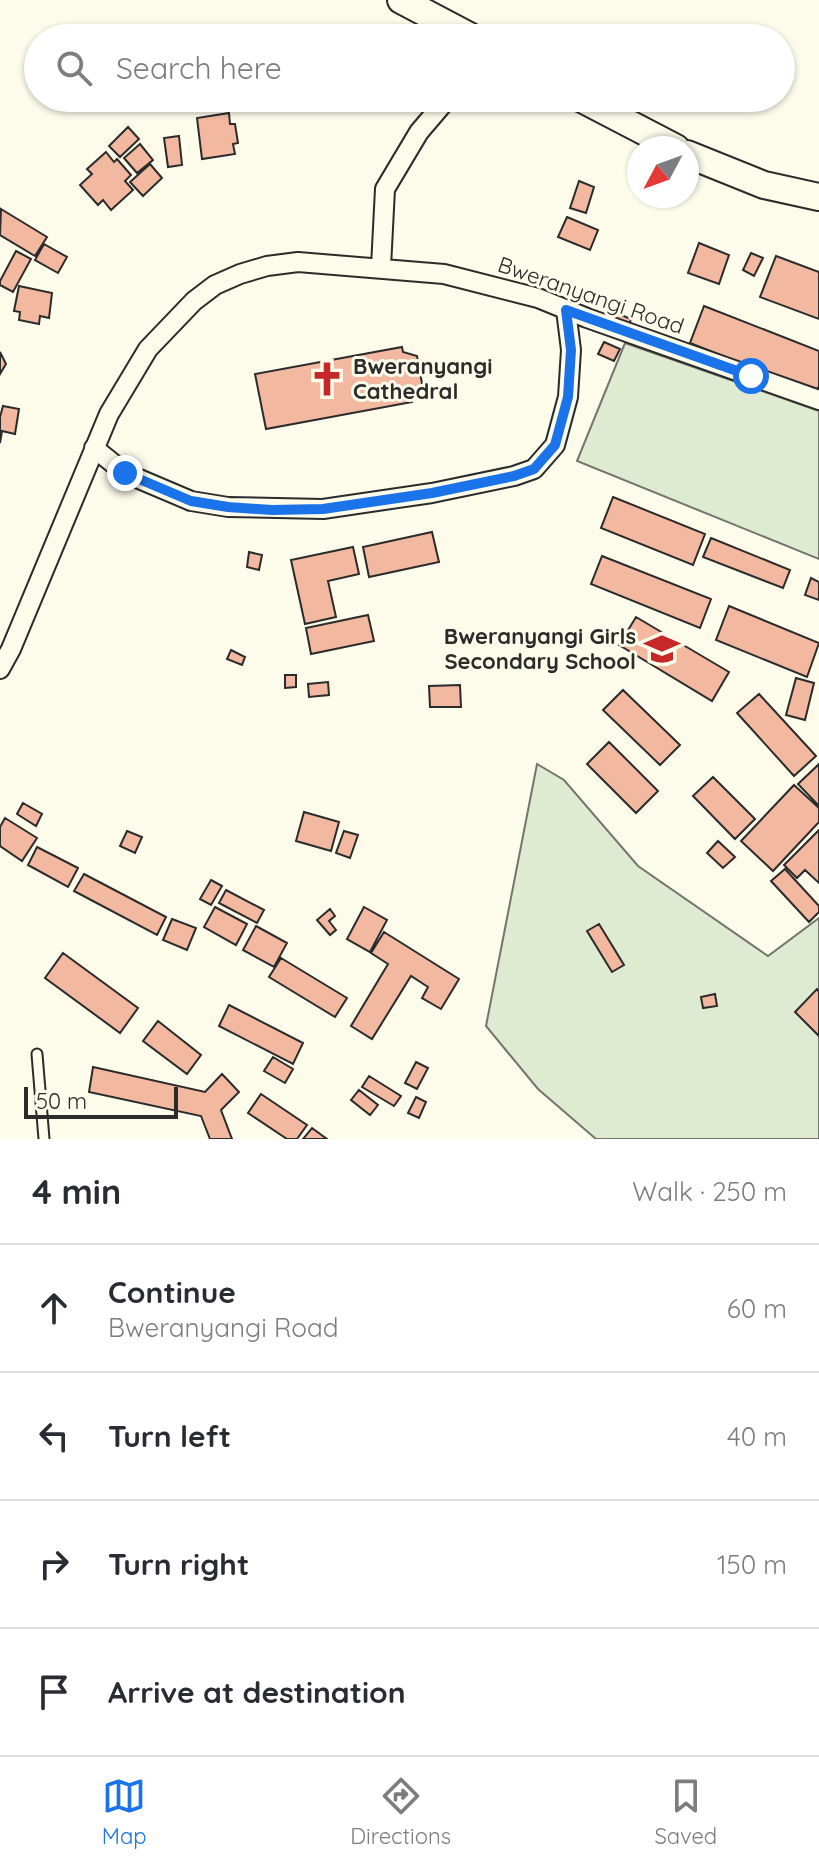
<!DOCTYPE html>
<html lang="en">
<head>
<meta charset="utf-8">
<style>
  :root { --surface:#fff; --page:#f2f2f3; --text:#2b2b33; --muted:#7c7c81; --line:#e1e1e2; --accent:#1a73e8 }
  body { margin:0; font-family:Quicksand,sans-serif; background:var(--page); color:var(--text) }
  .compass { position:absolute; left:627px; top:136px; width:72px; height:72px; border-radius:50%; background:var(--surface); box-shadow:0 2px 6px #0004; rotate:229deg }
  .scale { position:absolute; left:24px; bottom:20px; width:154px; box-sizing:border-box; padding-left:8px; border:4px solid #2b2b2b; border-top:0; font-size:22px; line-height:28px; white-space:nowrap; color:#2b2b2b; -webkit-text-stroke:6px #fdfbea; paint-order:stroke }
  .stop { position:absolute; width:24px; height:24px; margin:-18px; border:6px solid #1a73e8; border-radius:50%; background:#fff }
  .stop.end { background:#1a73e8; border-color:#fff; box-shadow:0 2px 8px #0008 }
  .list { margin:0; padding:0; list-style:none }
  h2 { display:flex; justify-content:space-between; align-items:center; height:104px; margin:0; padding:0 32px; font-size:34px }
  h2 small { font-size:26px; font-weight:400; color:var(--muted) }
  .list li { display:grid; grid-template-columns:52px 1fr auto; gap:24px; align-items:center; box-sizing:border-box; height:128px; padding:0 32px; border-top:2px solid var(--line) }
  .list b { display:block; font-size:30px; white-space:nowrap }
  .list p { margin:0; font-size:26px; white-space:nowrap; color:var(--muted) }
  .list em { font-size:26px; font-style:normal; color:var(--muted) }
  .icon { flex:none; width:44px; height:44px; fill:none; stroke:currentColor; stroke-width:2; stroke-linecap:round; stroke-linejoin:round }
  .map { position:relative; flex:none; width:819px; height:1139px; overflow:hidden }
  .search { position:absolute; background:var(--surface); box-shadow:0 2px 6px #0004; left:24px; right:24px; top:24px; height:88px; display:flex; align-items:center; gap:20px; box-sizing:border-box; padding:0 28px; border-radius:44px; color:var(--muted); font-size:30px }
  .sheet { height:616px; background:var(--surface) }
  nav { display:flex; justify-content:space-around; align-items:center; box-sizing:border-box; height:112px; border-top:2px solid var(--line); background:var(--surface); font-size:22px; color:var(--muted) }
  nav a { display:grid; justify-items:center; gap:4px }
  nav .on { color:var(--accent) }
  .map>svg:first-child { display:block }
  .green { fill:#deebd1; stroke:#74746e; stroke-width:2 }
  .building { fill:#f2b8a0; stroke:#2b2b2b; stroke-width:2 }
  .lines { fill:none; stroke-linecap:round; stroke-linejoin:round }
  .service-casing { stroke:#2b2b2b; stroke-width:13 }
  .minor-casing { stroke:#2b2b2b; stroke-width:22 }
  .secondary-casing { stroke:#2b2b2b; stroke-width:30 }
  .service { stroke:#fdfbea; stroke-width:9 }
  .minor { stroke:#fdfbea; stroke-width:18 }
  .secondary { stroke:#fdfbea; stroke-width:26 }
  .route { stroke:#1a73e8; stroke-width:10 }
  .labels { text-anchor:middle; stroke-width:6; stroke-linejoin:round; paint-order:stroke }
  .street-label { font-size:22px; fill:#2b2b2b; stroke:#fdfbea }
  .poi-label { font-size:22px; font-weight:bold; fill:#2b2b2b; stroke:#fdfbea; text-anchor:start }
</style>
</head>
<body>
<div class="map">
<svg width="819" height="1139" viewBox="0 0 819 1139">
  <rect width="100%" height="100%" fill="#fdfbea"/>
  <!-- green -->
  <path class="green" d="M625,343L819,411V559L577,461Z
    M537,764L564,780L638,866L768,956L819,918V1139H596L538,1089L486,1026Z"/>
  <!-- building -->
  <path class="building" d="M229,113L230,124H235L238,143L233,144L235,154L202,159L197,118Z
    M128,127L139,139L120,157L109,146Z
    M179,136L182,165L168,167L164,138Z
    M140,144L153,160L137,173L124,158Z
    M106,152L114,162L117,159L131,175L125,181L133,190L111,210L103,200L98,205L80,185L92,174L87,169Z
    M150,164L162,178L143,196L130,182Z
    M579,181L594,187L586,213L570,208Z
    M1,209L47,237L35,256L0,235Z
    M567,217L598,230L590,250L558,237Z
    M699,243L729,255L719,284L688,273Z
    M44,244L67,257L58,273L35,260Z
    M16,251L31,259L13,292L0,285V281Z
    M751,253L763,258L754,276L743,270Z
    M776,256L819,272V319L760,297Z
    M19,286L52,293L49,318L40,316L39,324L19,320L20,312L14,311Z
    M704,306L819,351V386L816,393L690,343Z
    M614,312L631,319L628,330L610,323Z
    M604,342L620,349L614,361L598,354Z
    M402,347L403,352L417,356L423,389L411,398L412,402L266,429L255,374Z
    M0,352L6,364L0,374Z
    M3,406L19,409L15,434L2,431L0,443V417Z
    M613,497L705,534L693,565L601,528Z
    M432,532L439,562L369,577L363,547Z
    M711,538L790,570L783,588L703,557Z
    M353,547L359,574L328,581L336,617L305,624L291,560Z
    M249,552L262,555L259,570L247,567Z
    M602,556L711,599L700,628L591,584Z
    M811,578L819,582V600L805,595Z
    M729,606L819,643L807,677L716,640Z
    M368,615L374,641L311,654L306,628Z
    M636,617L729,672L712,701L619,645Z
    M231,650L245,657L242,665L227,659Z
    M285,675H296V687L285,688Z
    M796,678L814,683L805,720L786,715Z
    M328,682L329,695L309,697L308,684Z
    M460,685L461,707H430L429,686Z
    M623,690L680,745L660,765L603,710Z
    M759,694L816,756L794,776L737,713Z
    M609,742L658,791L636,813L587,764Z
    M819,764V806L798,784Z
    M713,777L755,819L735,839L693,796Z
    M794,785L819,808V822L773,871L741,841Z
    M23,803L42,814L36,826L17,814Z
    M304,812L339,822L331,851L296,841Z
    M5,818L37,838L22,861L0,846V827Z
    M819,830V883L805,870L797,878L784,865Z
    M127,831L142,837L135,853L120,846Z
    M344,831L358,835L350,858L336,853Z
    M718,841L735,857L723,868L707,853Z
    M37,847L78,868L68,887L28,865Z
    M785,869L819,906V912L809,922L771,881Z
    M84,874L166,917L157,935L74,891Z
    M211,880L222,886L211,905L200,899Z
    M226,890L264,910L257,923L219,903Z
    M215,907L247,924L236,945L204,927Z
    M364,907L387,920L370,952L347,939Z
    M330,909L335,916L329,921L336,930L330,935L317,920Z
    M172,919L196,928L187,950L163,940Z
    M599,924L624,965L612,972L587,931Z
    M256,926L287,943L274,967L243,950Z
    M384,932L459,979L441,1009L422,998L428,987L411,976L372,1039L351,1026L388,964L371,953Z
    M63,953L138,1008L120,1033L45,978Z
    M281,958L347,998L335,1017L269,977Z
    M817,989L819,992V1036L795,1012Z
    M715,994L717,1006L703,1008L701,997Z
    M229,1005L303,1043L293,1064L219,1026Z
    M158,1021L201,1055L187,1074L143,1041Z
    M273,1057L293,1069L285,1083L264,1071Z
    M416,1062L428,1068L417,1089L405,1083Z
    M93,1067L205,1092L222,1074L239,1092L221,1110L232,1139H210L201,1116L89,1092Z
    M369,1076L401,1096L394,1106L362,1087Z
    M359,1090L378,1105L370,1115L351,1100Z
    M261,1094L307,1125L297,1139H287L248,1113Z
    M416,1097L426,1102L419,1118L408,1113Z
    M312,1128L327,1139H303Z"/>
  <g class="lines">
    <!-- service casing -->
    <g class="service-casing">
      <path id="service" d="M37,1054L44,1139"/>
    </g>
    <!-- minor casing -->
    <g class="minor-casing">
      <path id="minor" d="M381,267L385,189L419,132L448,98
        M94,448L125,473L191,501L228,507L323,509L432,493L514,476L534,469L555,445L568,397L571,350L566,310
        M0,669L11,649L109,414L148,349L194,301L215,285L240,274L267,266L298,262L444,274L538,298L587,318L819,400"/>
    </g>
    <!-- secondary casing -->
    <g class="secondary-casing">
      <path id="secondary" d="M401,0L473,38
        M580,98L676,148
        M687,154L764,185L819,197"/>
    </g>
    <!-- service -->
    <use href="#service" class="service"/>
    <!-- minor -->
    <use href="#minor" class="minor"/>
    <!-- secondary -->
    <use href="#secondary" class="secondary"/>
  </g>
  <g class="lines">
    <!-- route -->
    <path class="route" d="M125,473L191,501L228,507L272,510L323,509L432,493L514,476L534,469L555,445L568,397L571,350L566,310L751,376"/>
  </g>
  <!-- icons -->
  <defs>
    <g id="church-bare" transform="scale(2.76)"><path d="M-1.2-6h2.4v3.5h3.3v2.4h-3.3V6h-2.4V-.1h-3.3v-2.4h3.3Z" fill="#c62828" stroke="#fdfbea" stroke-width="2.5" paint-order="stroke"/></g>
    <g id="school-bare" transform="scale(2.76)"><path d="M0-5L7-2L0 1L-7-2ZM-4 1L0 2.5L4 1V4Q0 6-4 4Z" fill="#c62828" stroke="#fdfbea" stroke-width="2.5" paint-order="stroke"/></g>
  </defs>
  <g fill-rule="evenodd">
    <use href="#church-bare" x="327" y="379"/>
    <use href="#school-bare" x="662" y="649"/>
  </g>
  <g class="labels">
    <!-- street labels -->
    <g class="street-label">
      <text transform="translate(591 295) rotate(19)" y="8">Bweranyangi Road</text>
    </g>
    <!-- poi labels -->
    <g class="poi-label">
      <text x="353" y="374">Bweranyangi<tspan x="353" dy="25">Cathedral</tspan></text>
      <text x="636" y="644" text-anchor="end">Bweranyangi Girls<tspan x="636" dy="25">Secondary School</tspan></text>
    </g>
  </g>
</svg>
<svg class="compass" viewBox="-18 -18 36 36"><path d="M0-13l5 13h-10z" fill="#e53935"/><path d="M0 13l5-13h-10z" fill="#7c7c81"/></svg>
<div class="scale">50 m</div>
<div class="stop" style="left:751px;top:376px"></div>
<div class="stop end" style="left:125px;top:473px"></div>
<div class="search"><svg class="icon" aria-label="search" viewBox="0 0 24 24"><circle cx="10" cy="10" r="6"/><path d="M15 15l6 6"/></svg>Search here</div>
</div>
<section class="sheet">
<h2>4 min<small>Walk · 250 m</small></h2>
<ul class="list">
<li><svg class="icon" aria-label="ahead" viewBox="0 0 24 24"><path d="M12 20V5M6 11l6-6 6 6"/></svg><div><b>Continue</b><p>Bweranyangi Road</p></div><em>60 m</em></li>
<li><svg class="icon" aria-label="left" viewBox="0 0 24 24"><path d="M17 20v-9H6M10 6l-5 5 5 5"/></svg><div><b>Turn left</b></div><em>40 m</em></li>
<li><svg class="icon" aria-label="right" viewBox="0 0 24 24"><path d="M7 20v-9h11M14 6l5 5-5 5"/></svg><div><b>Turn right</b></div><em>150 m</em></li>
<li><svg class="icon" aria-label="arrive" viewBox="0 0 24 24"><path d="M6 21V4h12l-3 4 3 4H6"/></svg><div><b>Arrive at destination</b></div></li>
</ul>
</section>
<nav>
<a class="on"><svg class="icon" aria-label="map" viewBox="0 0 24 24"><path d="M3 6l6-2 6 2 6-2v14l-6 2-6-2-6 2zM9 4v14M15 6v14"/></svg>Map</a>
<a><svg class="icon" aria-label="directions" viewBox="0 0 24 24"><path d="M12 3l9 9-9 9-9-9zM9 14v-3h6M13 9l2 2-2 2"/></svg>Directions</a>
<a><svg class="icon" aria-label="saved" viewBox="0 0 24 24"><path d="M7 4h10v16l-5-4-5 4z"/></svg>Saved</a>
</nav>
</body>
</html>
